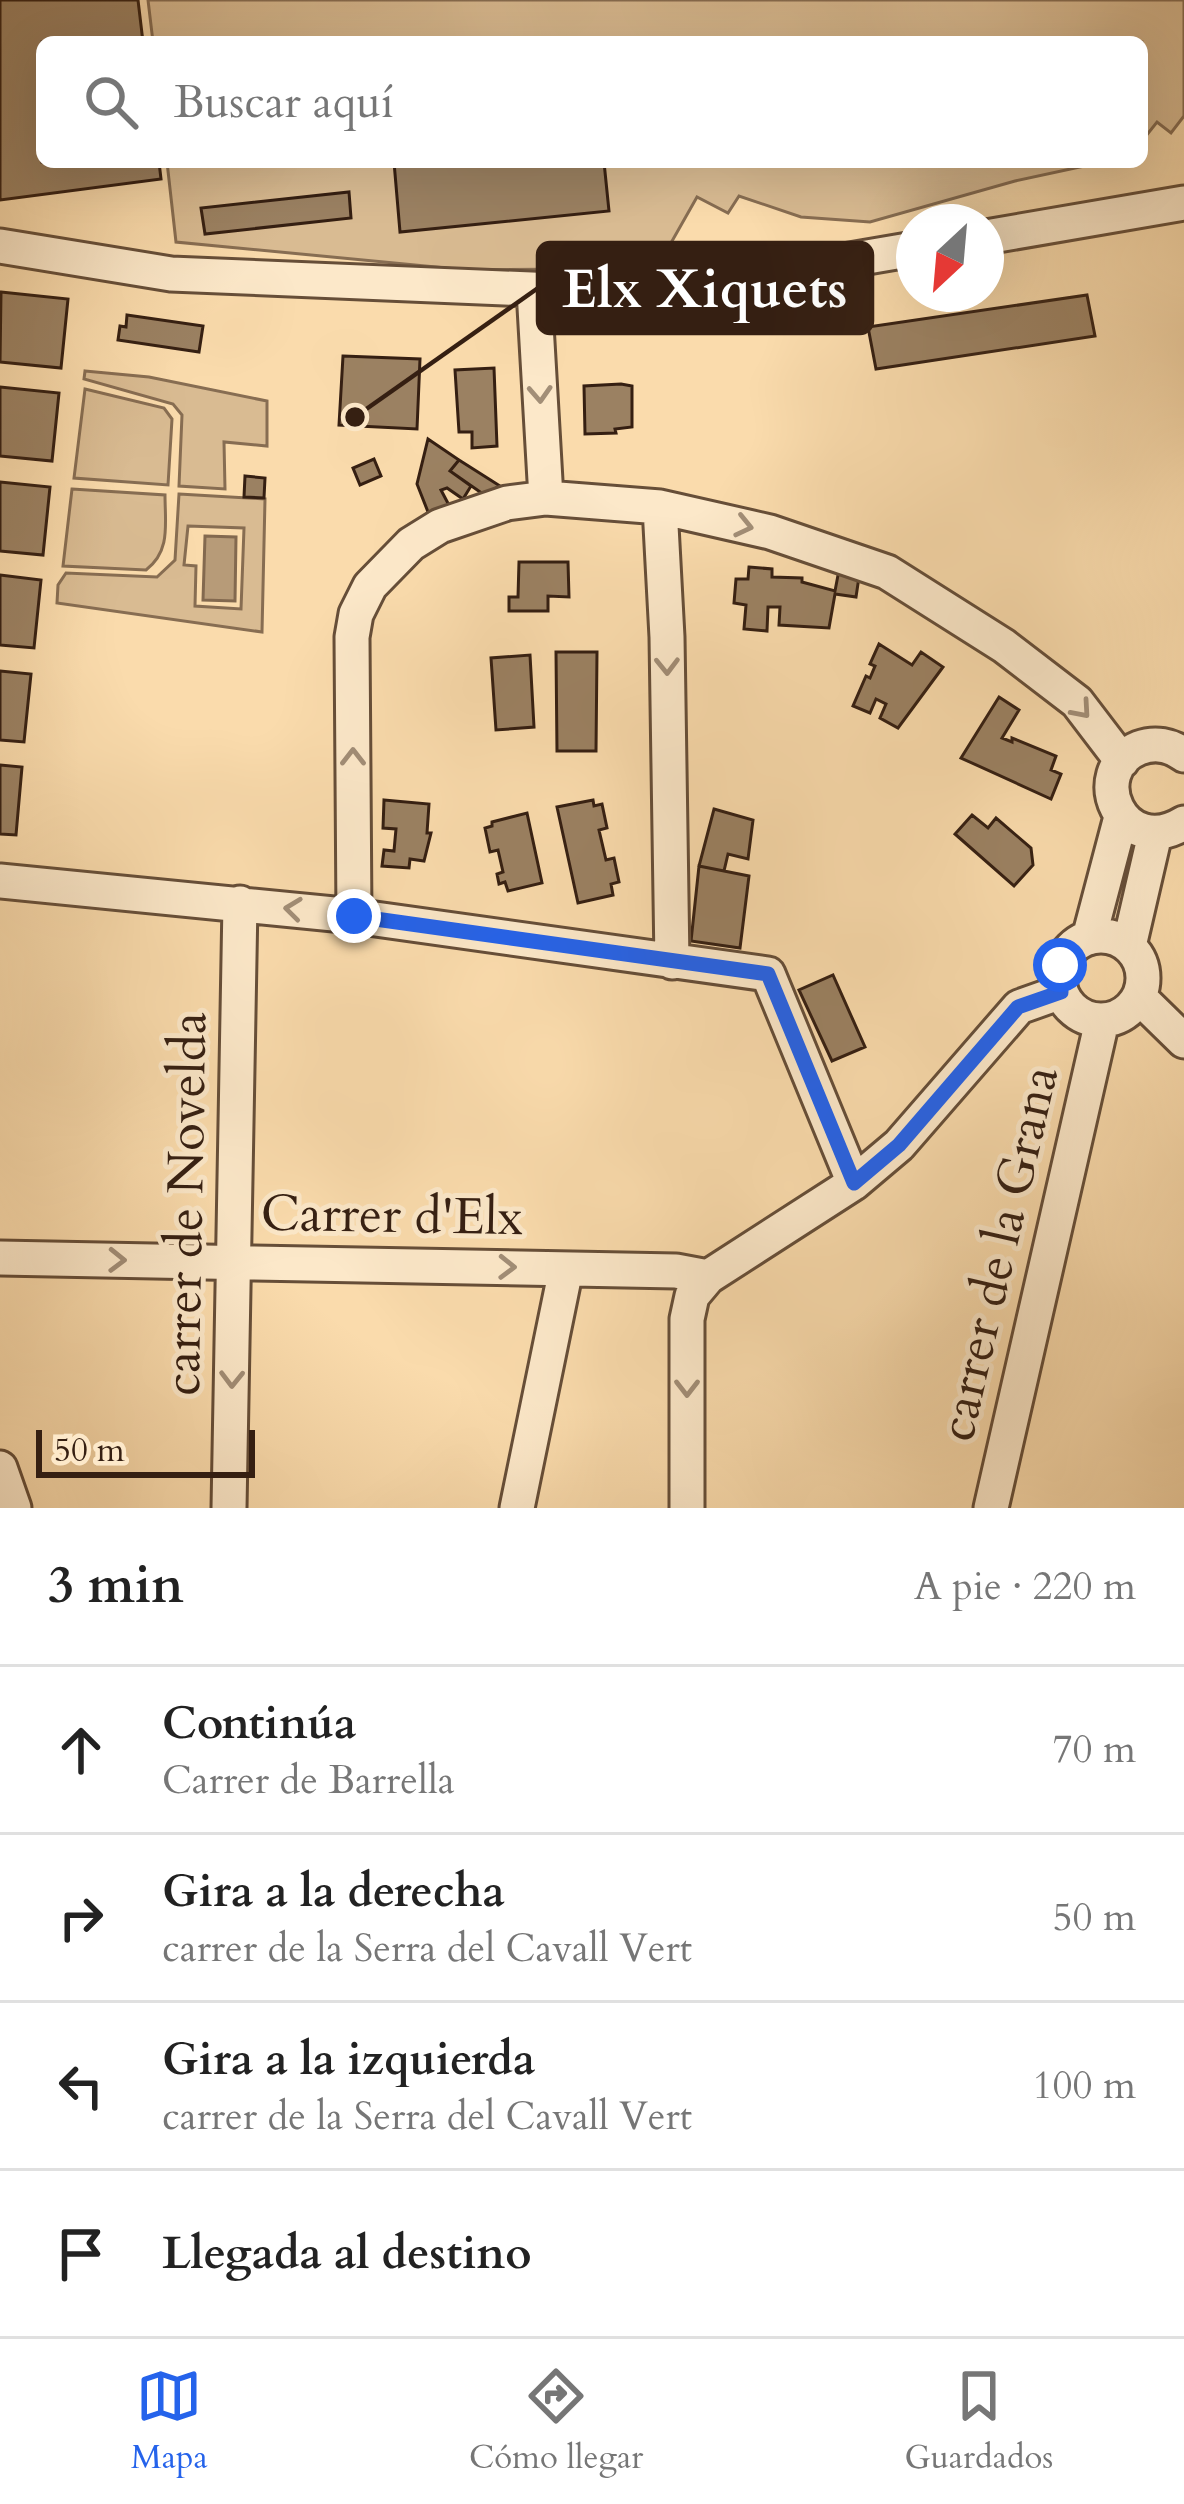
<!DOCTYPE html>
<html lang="es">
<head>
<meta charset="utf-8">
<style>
  :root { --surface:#fff; --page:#f6f6f6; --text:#222; --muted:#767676; --line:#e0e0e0; --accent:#2563eb }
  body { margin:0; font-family:Cardo,serif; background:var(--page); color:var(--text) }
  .compass { position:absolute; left:896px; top:204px; width:108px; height:108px; border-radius:50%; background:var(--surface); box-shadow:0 12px 48px #0002; rotate:206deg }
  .scale { position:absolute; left:36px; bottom:30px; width:219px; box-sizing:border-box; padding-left:12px; border:6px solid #351f12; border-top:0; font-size:33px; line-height:42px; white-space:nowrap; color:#351f12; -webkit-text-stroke:9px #fce8c9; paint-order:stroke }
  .stop { position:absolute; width:36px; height:36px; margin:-27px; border:9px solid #2563eb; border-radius:50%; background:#fff }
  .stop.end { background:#2563eb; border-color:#fff; box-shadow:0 3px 12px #0008 }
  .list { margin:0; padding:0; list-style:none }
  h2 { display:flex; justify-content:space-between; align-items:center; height:156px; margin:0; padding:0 48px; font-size:51px }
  h2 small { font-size:39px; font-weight:400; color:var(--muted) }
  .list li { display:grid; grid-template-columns:78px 1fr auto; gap:36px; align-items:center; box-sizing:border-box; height:168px; padding:0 48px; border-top:3px solid var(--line) }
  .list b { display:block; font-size:45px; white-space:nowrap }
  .list p { margin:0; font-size:39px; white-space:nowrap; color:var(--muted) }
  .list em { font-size:39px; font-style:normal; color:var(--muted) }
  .icon { flex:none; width:66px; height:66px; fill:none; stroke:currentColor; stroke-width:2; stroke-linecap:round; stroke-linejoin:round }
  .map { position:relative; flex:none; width:1184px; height:1508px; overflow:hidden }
  .search { position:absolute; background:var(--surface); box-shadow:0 12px 48px #0002; left:36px; right:36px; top:36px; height:132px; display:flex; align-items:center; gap:30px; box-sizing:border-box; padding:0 42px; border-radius:18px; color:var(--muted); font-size:45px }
  .sheet { height:828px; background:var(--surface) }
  nav { display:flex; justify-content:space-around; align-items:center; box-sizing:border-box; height:168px; border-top:3px solid var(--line); background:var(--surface); font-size:33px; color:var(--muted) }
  nav a { display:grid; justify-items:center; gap:6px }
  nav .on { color:var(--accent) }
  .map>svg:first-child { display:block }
  .green { fill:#d9bb92; stroke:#876d52; stroke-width:3; fill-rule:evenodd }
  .water { fill:#b79b78; stroke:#83694f; stroke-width:3 }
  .building { fill:#9b8162; stroke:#351f12; stroke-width:3 }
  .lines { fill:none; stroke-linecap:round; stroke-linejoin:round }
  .minor-casing { stroke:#664e38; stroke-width:39 }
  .minor { stroke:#fce8c9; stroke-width:33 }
  .oneway { stroke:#a28e77 }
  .route { stroke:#2563eb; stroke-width:15 }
  .labels { text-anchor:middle; stroke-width:10; stroke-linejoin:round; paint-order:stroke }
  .street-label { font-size:51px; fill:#351f12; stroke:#fce8c9 }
  .leader { fill:none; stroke:#351f12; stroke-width:4.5 }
  .callout-dot { fill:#351f12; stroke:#fce8c9; stroke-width:4.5 }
  .callout { fill:#351f12; stroke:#351f12; stroke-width:4.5 }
  .callout-label { font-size:54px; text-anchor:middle; font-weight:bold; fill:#fff }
</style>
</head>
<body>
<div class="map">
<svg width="1184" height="1508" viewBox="0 0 1184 1508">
  <rect width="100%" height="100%" fill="#fadbac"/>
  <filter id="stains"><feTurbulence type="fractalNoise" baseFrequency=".00167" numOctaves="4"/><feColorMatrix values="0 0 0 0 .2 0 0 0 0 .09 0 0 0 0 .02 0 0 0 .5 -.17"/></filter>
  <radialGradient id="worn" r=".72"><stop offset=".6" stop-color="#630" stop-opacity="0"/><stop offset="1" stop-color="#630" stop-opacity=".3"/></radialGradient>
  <!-- green -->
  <path class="green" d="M148,0H1184V116L1171,133L1157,122L1142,141V42H153Z
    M167,162H1103L1015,181L870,222L801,217L739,196L728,213L697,197L663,257L575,269L467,270L176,242Z
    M85,371L149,377L267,401V446L224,442L225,489L179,486L182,415L173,404L84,379Z
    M85,389L164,408L172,419L168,485L74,478Z
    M72,489L165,495C165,524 171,551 146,570L63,566Z
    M179,494L265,499L262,632L57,603L58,585L66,573L157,577L175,560ZM188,526L244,528L241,609L195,606L196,566L184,565Z"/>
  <!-- water -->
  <path class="water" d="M205,536L236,537L235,601L203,600Z"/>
  <!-- building -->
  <path class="building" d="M0,0H138L143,42H42V162H159L161,179L0,200Z
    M394,162H604L609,211L400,232Z
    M349,192L351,218L205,234L201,208Z
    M1,292L68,299L61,368L0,362Z
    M1087,295L1095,336L876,369L868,327Z
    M127,315L203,326L199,352L118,340L120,326L126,327Z
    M343,356L420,359L417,429L339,425Z
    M494,368L497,446L472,448V432H459L455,370Z
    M621,384L632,386V427L615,429L616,433L585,434L584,386Z
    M0,387L59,393L52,461L0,456Z
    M428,439L459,460L450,471L471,486L463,499L447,488L441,490L451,509L430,517L417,484Z
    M374,459L381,476L360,485L353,468Z
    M459,460L500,486L483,494L450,471Z
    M245,476L265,478L264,498L244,497Z
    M0,482L50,487L43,555L0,551Z
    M519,562H568L569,597L548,596V611H509V597H518Z
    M749,567L772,569V577L802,578V582L835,591L839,570L859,577L856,597L835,594L829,628L779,625L780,607H768L767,631L744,629L746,605L734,603L736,579H748Z
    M0,575L41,580L34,648L0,645Z
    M879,644L912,665L921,652L943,667L898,728L880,718L886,704L876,699L870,713L853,706L866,676L870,678L875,666L870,664Z
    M556,652H597L596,751H557Z
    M530,655L534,727L496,730L491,658Z
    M0,671L31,674L24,742L0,740Z
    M999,697L1019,710L1002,738L1012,742V738L1056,756L1051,770L1061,774L1051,799L961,758Z
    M0,765L22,767L16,835L0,834Z
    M384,800L429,804L427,833H431L424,861L410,859L409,868L382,866L384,850L394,851L396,829L383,828Z
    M593,800L594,806L602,804L607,828L599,830L606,860L614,858L619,882L611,884L613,895L578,903L557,807Z
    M714,809L753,820L748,859L728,854L724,871L699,866Z
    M527,813L542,883L508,891L505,882L499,884L497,874L503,872L498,850L490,852L485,828L492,826V822Z
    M972,815L988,828L996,818L1031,848L1033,865L1014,886L955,834Z
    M699,866L749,876L740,948L691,941Z
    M833,975L865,1047L832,1061L799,990Z"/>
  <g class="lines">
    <!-- minor casing -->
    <g class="minor-casing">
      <path id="minor" d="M986,237L1184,203
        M0,246L171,274L650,294L914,249
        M534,290L546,498
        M660,507L667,637L672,962
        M1184,755C1171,745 1155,742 1139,748C1083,771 1122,861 1184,823
        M0,881L354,916L768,974L854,1183
        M354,916L352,637L356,614L370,586L411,544L440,526L507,503L546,498L660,507L770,532L887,572L1004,646L1077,702L1122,761
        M1059 978a42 42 0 1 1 84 0a42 42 0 1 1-84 0Z
        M1089,938L1121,817
        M1129,946L1155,834
        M1139,997L1184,1041
        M0,1258L676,1271L708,1277
        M0,1468L14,1508
        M229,1508L240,903
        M517,1508L566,1269
        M687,1508V1319L692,1296L708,1277L854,1183L899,1145L1019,1007L1061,992
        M991,1508L1102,1021"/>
    </g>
    <!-- minor -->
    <use href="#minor" class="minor"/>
  </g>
  <!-- one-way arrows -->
  <defs><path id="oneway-chevron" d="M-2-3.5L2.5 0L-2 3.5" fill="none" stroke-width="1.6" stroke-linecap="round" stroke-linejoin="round" transform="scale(3)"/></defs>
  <g class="oneway">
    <use href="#oneway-chevron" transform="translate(540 394) rotate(87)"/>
    <use href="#oneway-chevron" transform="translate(744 526) rotate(13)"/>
    <use href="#oneway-chevron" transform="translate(667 666) rotate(89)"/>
    <use href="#oneway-chevron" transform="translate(1082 710) rotate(49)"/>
    <use href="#oneway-chevron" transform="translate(353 757) rotate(-90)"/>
    <use href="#oneway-chevron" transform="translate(293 909) rotate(-173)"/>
    <use href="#oneway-chevron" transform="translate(117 1260) rotate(1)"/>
    <use href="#oneway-chevron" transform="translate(507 1267) rotate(1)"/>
    <use href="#oneway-chevron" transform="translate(232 1379) rotate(91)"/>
    <use href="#oneway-chevron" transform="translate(687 1388) rotate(90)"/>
  </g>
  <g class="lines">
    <!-- route -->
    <path class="route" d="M354,916L768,974L854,1183L899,1145L1018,1007L1061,992L1060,965"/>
  </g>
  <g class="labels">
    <!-- street labels -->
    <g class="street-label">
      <text transform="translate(184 1204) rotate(-89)" y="18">carrer de Novelda</text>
      <text transform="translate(392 1214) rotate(1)" y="18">Carrer d'Elx</text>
      <text transform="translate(997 1253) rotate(-77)" y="18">carrer de la Grana</text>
    </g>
  </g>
  <!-- callouts -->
  <path class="leader" d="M355 417L538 288"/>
  <circle class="callout-dot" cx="355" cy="417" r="12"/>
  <rect class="callout" x="538" y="243" width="334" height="90" rx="12"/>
  <g class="callout-label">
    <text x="705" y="307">Elx Xiquets</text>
  </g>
  <rect width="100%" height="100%" filter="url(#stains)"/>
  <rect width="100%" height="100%" fill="url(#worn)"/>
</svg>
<svg class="compass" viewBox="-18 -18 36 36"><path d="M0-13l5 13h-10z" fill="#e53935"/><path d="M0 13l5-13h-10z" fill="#767676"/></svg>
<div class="scale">50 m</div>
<div class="stop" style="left:1060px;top:965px"></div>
<div class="stop end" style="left:354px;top:916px"></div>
<div class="search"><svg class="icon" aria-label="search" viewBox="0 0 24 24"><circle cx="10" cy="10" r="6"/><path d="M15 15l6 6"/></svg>Buscar aquí</div>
</div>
<section class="sheet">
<h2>3 min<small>A pie · 220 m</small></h2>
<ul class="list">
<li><svg class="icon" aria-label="ahead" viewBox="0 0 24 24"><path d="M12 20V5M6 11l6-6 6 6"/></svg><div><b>Continúa</b><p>Carrer de Barrella</p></div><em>70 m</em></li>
<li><svg class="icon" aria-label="right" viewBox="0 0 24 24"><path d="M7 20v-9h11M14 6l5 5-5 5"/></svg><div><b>Gira a la derecha</b><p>carrer de la Serra del Cavall Vert</p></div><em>50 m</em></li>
<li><svg class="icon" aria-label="left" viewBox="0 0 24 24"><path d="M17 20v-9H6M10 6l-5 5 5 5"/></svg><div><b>Gira a la izquierda</b><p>carrer de la Serra del Cavall Vert</p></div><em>100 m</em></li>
<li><svg class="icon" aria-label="arrive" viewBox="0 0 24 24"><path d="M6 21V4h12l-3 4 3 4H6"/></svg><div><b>Llegada al destino</b></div></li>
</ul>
</section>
<nav>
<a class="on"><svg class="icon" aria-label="map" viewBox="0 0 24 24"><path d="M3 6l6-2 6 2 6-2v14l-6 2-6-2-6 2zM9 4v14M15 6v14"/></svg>Mapa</a>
<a><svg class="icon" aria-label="directions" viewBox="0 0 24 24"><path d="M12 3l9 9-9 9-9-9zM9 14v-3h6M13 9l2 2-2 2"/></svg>Cómo llegar</a>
<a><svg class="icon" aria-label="saved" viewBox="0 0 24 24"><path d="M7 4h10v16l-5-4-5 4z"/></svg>Guardados</a>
</nav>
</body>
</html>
